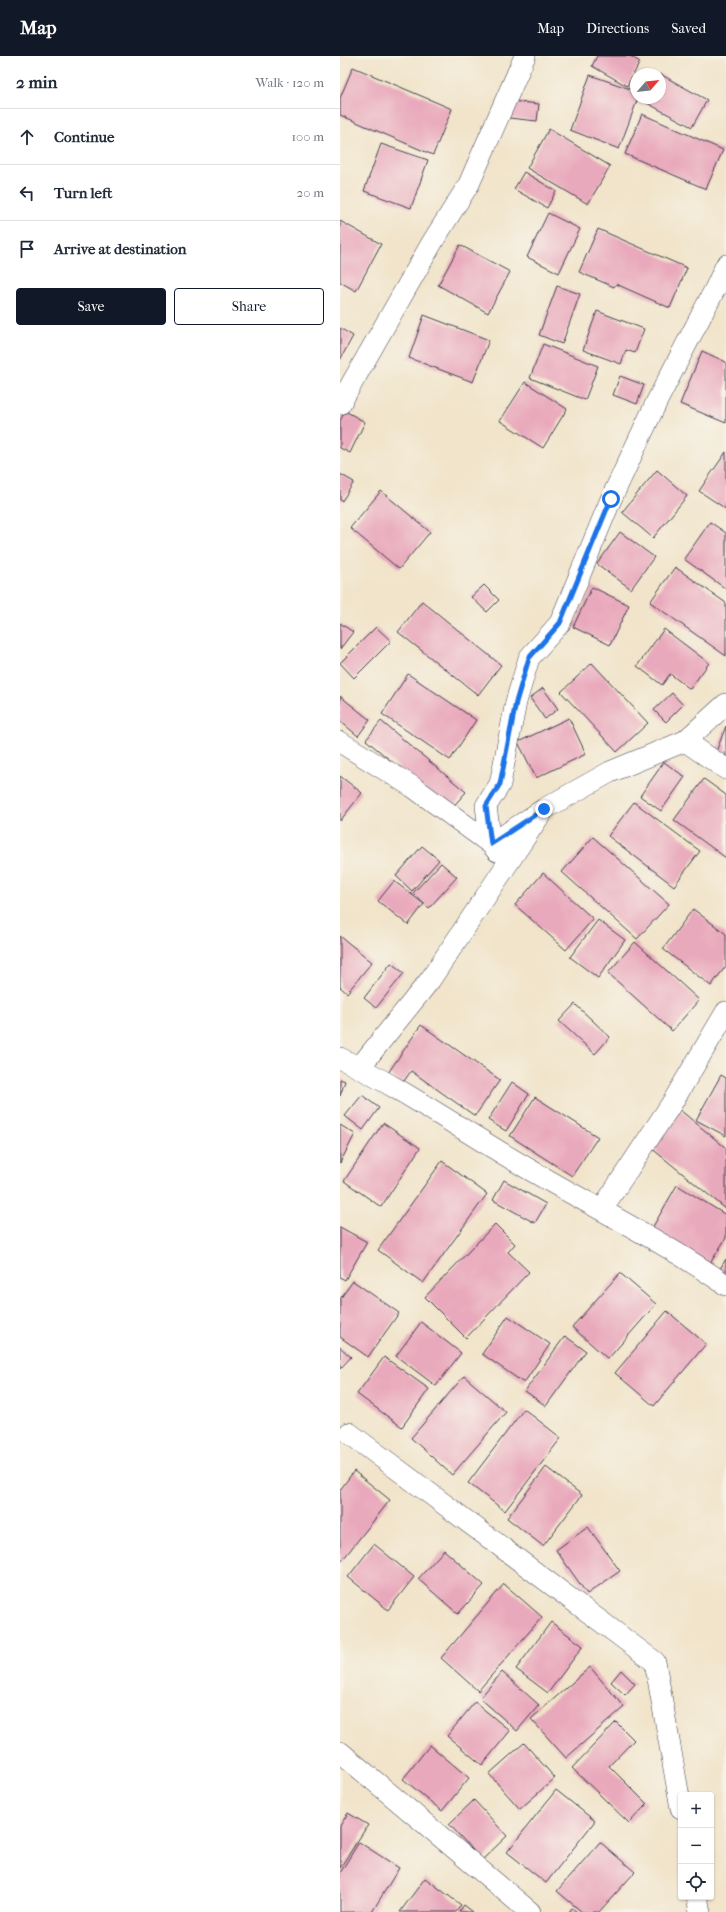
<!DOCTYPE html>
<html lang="en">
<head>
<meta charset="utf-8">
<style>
  :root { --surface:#fff; --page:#f2f2f3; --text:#1f2937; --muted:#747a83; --line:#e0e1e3; --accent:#111827 }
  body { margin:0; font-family:"IM FELL French Canon",serif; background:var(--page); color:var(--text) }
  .controls { position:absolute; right:12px; bottom:12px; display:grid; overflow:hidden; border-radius:4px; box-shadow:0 1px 3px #0004 }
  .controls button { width:36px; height:36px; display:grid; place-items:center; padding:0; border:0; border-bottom:1px solid var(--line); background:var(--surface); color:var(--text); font:20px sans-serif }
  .compass { position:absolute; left:290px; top:12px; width:36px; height:36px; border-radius:50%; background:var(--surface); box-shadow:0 1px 3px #0004; rotate:62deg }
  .stop { position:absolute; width:12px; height:12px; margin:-9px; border:3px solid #1a73e8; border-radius:50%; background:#fff }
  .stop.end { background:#1a73e8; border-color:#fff; box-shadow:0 1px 4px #0008 }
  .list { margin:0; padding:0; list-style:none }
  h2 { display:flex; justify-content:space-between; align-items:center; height:52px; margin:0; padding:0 16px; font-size:17px }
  h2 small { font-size:13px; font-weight:400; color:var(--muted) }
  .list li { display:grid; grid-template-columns:26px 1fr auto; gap:12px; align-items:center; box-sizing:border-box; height:56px; padding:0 16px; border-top:1px solid var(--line) }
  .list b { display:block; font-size:15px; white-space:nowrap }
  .list em { font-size:13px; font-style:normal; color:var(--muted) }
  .actions { display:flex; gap:8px; padding:12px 16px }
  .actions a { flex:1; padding:9px 0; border:1px solid var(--accent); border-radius:4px; text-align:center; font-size:14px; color:var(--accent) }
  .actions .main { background:var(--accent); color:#fff }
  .icon { flex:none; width:22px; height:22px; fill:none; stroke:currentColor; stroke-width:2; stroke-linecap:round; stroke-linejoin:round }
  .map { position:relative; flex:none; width:386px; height:1856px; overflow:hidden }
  header { display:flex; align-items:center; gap:24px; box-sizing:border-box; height:56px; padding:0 20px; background:var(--accent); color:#fff }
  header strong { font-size:19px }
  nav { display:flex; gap:22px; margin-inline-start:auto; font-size:14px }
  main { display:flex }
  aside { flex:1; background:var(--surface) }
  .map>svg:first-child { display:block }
  .building { fill:#e9a9bc }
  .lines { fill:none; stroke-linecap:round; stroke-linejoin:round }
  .street-casing { stroke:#413f50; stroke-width:22 }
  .street { stroke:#fff; stroke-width:21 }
  .route { stroke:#1a73e8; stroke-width:5 }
</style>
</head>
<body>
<header>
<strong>Map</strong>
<nav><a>Map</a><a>Directions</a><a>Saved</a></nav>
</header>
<main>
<aside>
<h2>2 min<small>Walk · 120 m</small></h2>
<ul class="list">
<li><svg class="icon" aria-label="ahead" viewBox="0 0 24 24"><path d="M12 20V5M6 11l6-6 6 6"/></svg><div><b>Continue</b></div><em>100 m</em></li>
<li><svg class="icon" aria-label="left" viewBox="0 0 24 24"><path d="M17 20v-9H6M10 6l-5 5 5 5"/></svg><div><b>Turn left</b></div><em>20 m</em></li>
<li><svg class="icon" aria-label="arrive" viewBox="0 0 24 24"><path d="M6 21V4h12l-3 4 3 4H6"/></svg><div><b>Arrive at destination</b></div></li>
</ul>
<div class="actions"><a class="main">Save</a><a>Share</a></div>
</aside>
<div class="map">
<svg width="386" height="1856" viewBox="0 0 386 1856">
  <rect width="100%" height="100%" fill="#f7f3e8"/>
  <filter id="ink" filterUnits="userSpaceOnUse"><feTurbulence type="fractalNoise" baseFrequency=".025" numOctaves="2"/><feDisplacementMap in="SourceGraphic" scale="8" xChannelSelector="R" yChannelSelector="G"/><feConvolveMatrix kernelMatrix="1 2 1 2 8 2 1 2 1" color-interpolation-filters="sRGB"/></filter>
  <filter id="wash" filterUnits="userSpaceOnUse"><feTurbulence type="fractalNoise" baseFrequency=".012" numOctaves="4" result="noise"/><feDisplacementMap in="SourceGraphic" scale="16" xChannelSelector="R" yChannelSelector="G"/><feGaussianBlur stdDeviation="0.9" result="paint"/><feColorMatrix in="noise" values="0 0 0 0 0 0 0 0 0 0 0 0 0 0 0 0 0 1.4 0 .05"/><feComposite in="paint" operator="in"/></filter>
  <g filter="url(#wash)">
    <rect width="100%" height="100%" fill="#f1e4ca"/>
    <g id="blocks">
      <!-- building -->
      <path class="building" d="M257,0H290L300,6L287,30L252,10Z
        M13,11L112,53L93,99L0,59V42Z
        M320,18L367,44L352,71L305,46L307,42H320Z
        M250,19L296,35V42H298L279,93L230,74Z
        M171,45L199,48L197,65L169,62Z
        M302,58L383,94L366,133L285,98Z
        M209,73L270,110L248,148L187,112Z
        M41,88L88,104L71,152L24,135Z
        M184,116L216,135L207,152L174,133Z
        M208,157L240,173L219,217L187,201Z
        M0,165L41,188L16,235L0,226Z
        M258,173L347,212L330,252L276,228L274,231L239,216Z
        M120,189L170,216L148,257L98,229Z
        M217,230L240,238L222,288L199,279Z
        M257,255L304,273L295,297L286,294L281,308L243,294Z
        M84,259L149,284L133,326L69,302Z
        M0,272L13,280L0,304Z
        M203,288L258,310L245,344L190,322Z
        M362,295L386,306V367L340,348Z
        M280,320L304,329L297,348L273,339Z
        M185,326L227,353L203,392L160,365Z
        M5,355L25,366L10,397L0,392V365Z
        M386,396V453L359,435Z
        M317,414L347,440L313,482L282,456Z
        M0,418L14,426L2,445L0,444Z
        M41,435L90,476L59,513L10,472Z
        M370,466L386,477V533L344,503Z
        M280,476L314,501L291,533L257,508Z
        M335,511L386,547V600L310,546Z
        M144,529L159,544L147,556L131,541Z
        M252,531L289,549L270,589L233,571Z
        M82,545L161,609L138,639L58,576Z
        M0,567L13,576L0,593Z
        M36,571L51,585L14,622L0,607Z
        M324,573L369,607L350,633L330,618L322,629L297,610Z
        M252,607L308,667L277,696L221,636Z
        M68,618L136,664L110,704L42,658Z
        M203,632L218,653L205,663L190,642Z
        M332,637L343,649L326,666L314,654Z
        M0,640L30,664L18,680L0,665Z
        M229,662L246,698L196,722L178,686Z
        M41,665L126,736L110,754L26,684Z
        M386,670V706L374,701Z
        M324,706L345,721L321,755L300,740Z
        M0,720L22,737L0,765Z
        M364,723L386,739V802L334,764Z
        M294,746L360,795L334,830L268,780Z
        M253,781L329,848L297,883L222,816Z
        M82,790L99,804L72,835L56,820Z
        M101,807L117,821L89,852L73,837Z
        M203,817L253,863L226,894L175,849Z
        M54,825L84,848L68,869L38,845Z
        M353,853L386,878V910L371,930L323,893Z
        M258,864L285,884L258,922L230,901Z
        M0,880L32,906L7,937L0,931Z
        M295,886L359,944L332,975L268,917Z
        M51,907L64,917L36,952L24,942Z
        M235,948L270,981L255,998L219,965Z
        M81,969L160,1024L135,1060L71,1015L62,1028L48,1017Z
        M381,1019L386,1022V1080L356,1064Z
        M0,1023L5,1025L0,1040Z
        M172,1026L189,1038L166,1075L148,1064Z
        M22,1039L39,1052L23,1074L5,1060Z
        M195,1041L258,1081L232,1120L170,1080Z
        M340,1054L386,1092V1153L310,1091Z
        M43,1067L80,1092L41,1151L4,1125Z
        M0,1069L15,1078L0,1107Z
        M102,1105L147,1138L83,1227L38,1194Z
        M164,1124L206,1148L195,1167L153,1144Z
        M337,1129L386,1159V1182L369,1209L311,1174Z
        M155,1168L175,1188L168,1196L189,1216L126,1282L85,1241Z
        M0,1171L27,1186L5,1224L0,1221Z
        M386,1203V1220L378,1216Z
        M280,1217L316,1248L268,1303L232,1271Z
        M13,1225L59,1257L28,1301L0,1281V1243Z
        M327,1255L366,1288L314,1350L275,1317Z
        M168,1260L210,1288L184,1327L142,1298Z
        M81,1266L121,1297L96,1330L56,1300Z
        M225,1280L246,1295L206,1350L185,1335Z
        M0,1291L11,1301L0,1313Z
        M44,1301L89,1333L62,1371L17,1338Z
        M124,1320L166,1356L112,1419L71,1382Z
        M184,1353L221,1382L165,1455L128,1427Z
        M206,1411L242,1439L203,1490L167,1462Z
        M14,1415L50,1444L0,1507V1434Z
        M248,1471L280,1515L247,1538L216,1494Z
        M34,1488L74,1521L48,1554L8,1521Z
        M104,1494L144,1529L118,1558L78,1523Z
        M164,1528L202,1561L138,1635L101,1602Z
        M211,1566L243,1590L208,1637L176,1613Z
        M250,1611L284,1651L226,1702L191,1663Z
        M281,1614L295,1628L285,1639L271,1626Z
        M162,1616L199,1649L177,1675L140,1642Z
        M135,1646L170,1675L142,1709L107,1680Z
        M276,1666L294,1684L269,1710L307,1748L289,1767L232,1712Z
        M184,1687L215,1722L180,1753L149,1718Z
        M90,1689L129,1722L102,1755L63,1723Z
        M216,1734L255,1765L206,1827L167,1796Z
        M134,1744L167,1780L142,1804L109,1768Z
        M8,1757L28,1769L0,1812V1770Z
        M19,1786L59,1812L32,1856H0V1817Z
        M260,1786L295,1816L259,1856H242L217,1835Z
        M85,1822L121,1849L116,1856H60Z
        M124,1849L133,1856H119Z
        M232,1852L237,1856H229Z"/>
    </g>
  </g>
  <g filter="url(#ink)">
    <use href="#blocks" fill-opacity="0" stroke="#413f50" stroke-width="1"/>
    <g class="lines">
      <!-- street casing -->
      <g class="street-casing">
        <path id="street" d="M0,348L93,185L129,128L185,0
          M345,685L386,713
          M0,686L73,731L151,788L157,795
          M204,753L151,788L146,750L160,728L176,646L189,602L220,567L271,443L317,345L376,231L386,209
          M0,1002C59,1031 113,1068 170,1102C241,1145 317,1181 386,1229
          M19,1012L90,924L204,753L270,716L345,685L386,648
          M262,1153L332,1047L386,956
          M9,1377L315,1606L341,1752
          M0,1696L190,1856
          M357,1841L360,1856"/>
      </g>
      <!-- street -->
      <use href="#street" class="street"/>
    </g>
  </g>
  <g class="lines" filter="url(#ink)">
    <!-- route -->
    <path class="route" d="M204,753L151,788L146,750L160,728L176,646L189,602L220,567L271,443"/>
  </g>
</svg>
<div class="controls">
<button>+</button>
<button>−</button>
<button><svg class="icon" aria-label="locate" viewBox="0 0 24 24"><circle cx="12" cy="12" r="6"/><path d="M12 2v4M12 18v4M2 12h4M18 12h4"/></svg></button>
</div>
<svg class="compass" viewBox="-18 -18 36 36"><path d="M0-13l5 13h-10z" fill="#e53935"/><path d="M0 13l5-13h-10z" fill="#747a83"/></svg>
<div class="stop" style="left:271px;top:443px"></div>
<div class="stop end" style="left:204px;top:753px"></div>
</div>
</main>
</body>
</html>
